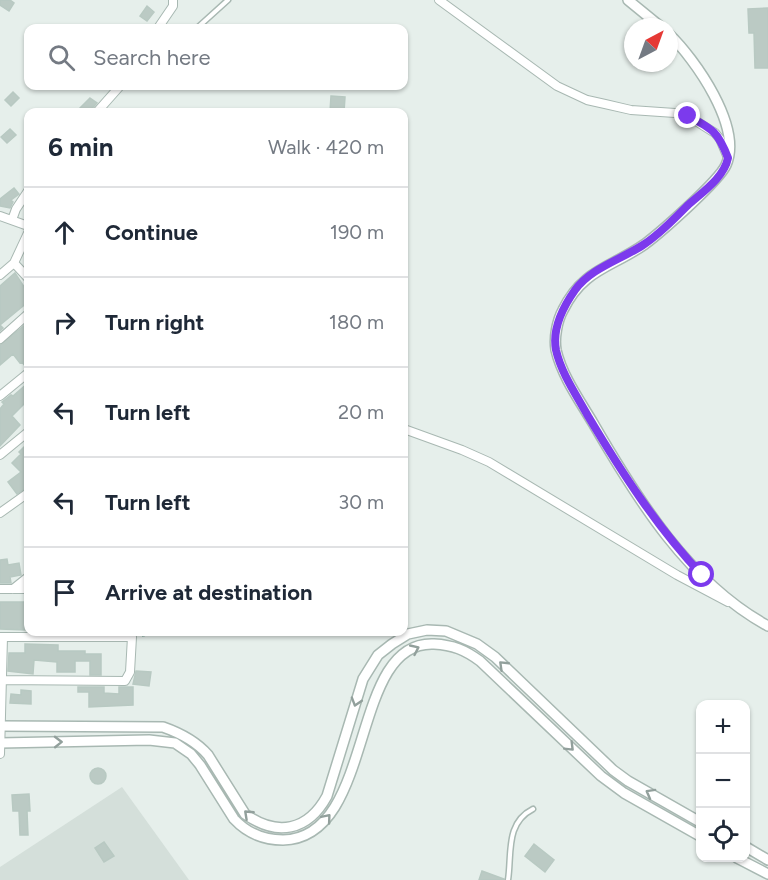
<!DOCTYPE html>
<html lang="en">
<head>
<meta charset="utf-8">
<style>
  :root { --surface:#fff; --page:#f2f2f3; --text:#1f2937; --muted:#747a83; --line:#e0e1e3 }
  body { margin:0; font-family:Figtree,sans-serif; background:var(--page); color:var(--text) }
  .controls { position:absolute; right:18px; bottom:18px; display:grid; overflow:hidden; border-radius:12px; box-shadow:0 2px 4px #0004 }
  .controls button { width:54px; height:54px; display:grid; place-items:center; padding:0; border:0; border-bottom:2px solid var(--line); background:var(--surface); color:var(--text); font:30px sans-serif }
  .compass { position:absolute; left:624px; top:18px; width:54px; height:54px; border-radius:50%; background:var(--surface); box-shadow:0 2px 4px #0004; rotate:41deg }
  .stop { position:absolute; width:18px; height:18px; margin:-14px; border:4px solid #7c3aed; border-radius:50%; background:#fff }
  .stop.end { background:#7c3aed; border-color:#fff; box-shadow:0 2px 6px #0008 }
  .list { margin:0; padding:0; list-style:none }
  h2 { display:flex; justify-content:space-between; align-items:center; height:78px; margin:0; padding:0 24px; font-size:26px }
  h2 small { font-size:20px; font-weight:400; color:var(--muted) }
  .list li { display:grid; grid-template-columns:39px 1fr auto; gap:18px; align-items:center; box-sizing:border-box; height:90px; padding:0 24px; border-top:2px solid var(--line) }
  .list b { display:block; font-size:22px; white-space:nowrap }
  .list em { font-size:20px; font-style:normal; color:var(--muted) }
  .icon { flex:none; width:33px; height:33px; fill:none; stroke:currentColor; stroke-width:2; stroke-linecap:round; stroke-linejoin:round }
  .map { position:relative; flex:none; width:768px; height:880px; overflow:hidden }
  .search { position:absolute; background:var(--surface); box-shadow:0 2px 4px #0004; left:24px; top:24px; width:384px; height:66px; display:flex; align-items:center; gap:15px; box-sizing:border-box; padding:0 21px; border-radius:12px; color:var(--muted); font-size:22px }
  .panel { position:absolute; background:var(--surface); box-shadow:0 2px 4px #0004; left:24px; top:108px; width:384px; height:528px; border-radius:12px }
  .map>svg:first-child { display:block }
  .built { fill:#d4dfda }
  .building { fill:#bbcac4; stroke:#b8c9c2; stroke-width:1.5 }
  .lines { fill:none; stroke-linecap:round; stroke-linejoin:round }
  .service-casing { stroke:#a8b8b2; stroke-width:7 }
  .minor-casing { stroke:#a8b8b2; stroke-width:10 }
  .tertiary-casing { stroke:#a8b8b2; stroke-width:12 }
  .path { stroke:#86b3a5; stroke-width:1.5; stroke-dasharray:3 4.5; stroke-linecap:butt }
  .service { stroke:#fff; stroke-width:4 }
  .minor { stroke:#fff; stroke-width:8 }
  .tertiary { stroke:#fff; stroke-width:9 }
  .oneway { stroke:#92a09c }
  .route { stroke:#7c3aed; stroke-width:8 }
</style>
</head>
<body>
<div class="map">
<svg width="768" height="880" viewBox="0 0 768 880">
  <rect width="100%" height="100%" fill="#e6efeb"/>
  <!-- built -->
  <path class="built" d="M122,787L189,880H0V867Z"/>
  <!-- building -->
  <path class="building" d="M0,0H10L14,3L9,11L0,5Z
    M147,6L154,12L147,21L140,16Z
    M768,8V68H755L754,33H749L748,9Z
    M13,92L19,98L11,106L5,100Z
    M331,96L345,97L344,112H330Z
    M90,98L97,103L89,112H76Z
    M10,129L16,135L7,143L1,137Z
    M14,188L19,194L11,200L13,202L10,208L0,206V199Z
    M15,273L28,293V302L0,325L3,328L0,331V286Z
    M25,325L28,328V367H26L22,362L20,363L13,354L0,365V345Z
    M28,383V400L12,416L20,425L0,446V409L4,404L2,402L11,395L13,396Z
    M28,443V487L17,494L8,482L21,472L12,463L21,454L19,452Z
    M7,559L8,565L19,563L21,575L10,577L11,583H0V560Z
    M0,602H28V616H25V630L0,629Z
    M25,644L58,645V651H85V654H101V675H90V661H75V672H57V662L34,660L33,674L8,671L9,653H25Z
    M136,671L151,672L149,686L133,684Z
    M78,687H104V693L119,694V687H133V705L89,707V692H78Z
    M21,690L31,691V704L10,703L11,694L21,695Z
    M90 776a8 8 0 1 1 16 0a8 8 0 1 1-16 0Z
    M29,794L30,811H27L28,835H20L19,811H13L12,795Z
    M104,842L114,856L104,862L95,848Z
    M534,844L554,860L545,872L525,856Z
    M482,871L504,879V880H479Z"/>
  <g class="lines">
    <!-- service casing -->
    <g class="service-casing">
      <path id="service" d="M197,28L228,0
        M508,880C512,854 505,823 533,809"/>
    </g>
    <!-- minor casing -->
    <g class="minor-casing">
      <path id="minor" d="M439,0L557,86L587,100L605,104L631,110L675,113L688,116L715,133L720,139L728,158
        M158,28L173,6V0
        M97,112L120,86
        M0,216L28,226
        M12,220L16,209L28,191
        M28,233L14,263L28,278
        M0,275L14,263
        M0,339L28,314
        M0,396L28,373
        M404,429L462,450L489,462L677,575L728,602
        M0,455L28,432
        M0,513L28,493
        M0,589H28
        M13,589L28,577
        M0,637H132L130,672L125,681L0,680
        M0,754L3,637"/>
    </g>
    <!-- tertiary casing -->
    <g class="tertiary-casing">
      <path id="tertiary" d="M628,0L661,27
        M669,34C695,59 743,127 726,165C719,181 661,232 645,244C611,268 583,269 563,310C557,321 554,338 556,350C562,376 580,401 593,423C637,499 689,583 768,626
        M0,726L163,727C180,733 196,741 208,755L245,814C277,837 308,831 327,796L363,679L378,655L392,644L408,634L427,630L446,631L477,644L495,657L613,770L628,781L700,822
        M0,743L149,740L175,743L191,754L200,765L234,819C247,833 264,840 283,840C377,838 348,640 434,644C453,645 465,650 480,661L601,776L624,793L700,836
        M746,847L768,860
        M737,858L768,874"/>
    </g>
    <!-- path -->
    <path class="path" d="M142,636L162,632"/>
    <!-- service -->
    <use href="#service" class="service"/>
    <!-- minor -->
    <use href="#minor" class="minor"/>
    <!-- tertiary -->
    <use href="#tertiary" class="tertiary"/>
  </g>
  <!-- one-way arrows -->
  <defs><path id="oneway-chevron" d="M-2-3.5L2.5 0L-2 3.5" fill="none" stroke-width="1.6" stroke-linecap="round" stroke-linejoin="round" transform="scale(1.5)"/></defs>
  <g class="oneway">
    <use href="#oneway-chevron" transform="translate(415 649) rotate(-25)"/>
    <use href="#oneway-chevron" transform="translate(503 665) rotate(-136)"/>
    <use href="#oneway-chevron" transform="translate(356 702) rotate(107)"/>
    <use href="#oneway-chevron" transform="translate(58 742) rotate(-1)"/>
    <use href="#oneway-chevron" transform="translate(570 747) rotate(45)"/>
    <use href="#oneway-chevron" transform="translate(650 793) rotate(-151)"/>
    <use href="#oneway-chevron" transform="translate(248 814) rotate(-137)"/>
    <use href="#oneway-chevron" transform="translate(327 818) rotate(-50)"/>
  </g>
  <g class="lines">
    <!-- route -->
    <path class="route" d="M688,116C713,129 718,132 728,158C724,178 701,193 687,206C673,220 659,235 643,245C620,260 591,268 575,290C563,307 552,329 556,350C561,373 577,396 588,416C622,473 657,527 702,575"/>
  </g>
</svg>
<div class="controls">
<button>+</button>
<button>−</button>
<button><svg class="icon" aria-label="locate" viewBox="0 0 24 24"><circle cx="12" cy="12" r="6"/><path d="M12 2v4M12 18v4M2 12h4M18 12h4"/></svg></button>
</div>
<svg class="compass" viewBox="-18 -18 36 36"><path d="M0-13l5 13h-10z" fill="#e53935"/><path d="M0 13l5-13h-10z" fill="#747a83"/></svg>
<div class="stop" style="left:702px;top:575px"></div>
<div class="stop end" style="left:688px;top:116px"></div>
<div class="search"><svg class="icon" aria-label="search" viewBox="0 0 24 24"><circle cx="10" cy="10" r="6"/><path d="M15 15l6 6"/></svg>Search here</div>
<section class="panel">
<h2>6 min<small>Walk · 420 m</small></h2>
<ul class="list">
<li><svg class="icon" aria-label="ahead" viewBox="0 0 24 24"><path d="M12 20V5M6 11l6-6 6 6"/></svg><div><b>Continue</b></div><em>190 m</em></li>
<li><svg class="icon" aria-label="right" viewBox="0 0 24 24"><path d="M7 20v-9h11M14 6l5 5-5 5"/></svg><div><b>Turn right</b></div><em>180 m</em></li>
<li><svg class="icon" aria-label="left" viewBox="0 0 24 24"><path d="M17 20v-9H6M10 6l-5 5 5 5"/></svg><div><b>Turn left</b></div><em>20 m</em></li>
<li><svg class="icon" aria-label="left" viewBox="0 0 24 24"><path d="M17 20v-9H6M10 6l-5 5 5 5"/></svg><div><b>Turn left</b></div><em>30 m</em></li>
<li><svg class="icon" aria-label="arrive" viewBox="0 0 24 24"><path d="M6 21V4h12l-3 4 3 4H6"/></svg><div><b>Arrive at destination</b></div></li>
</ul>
</section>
</div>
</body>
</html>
